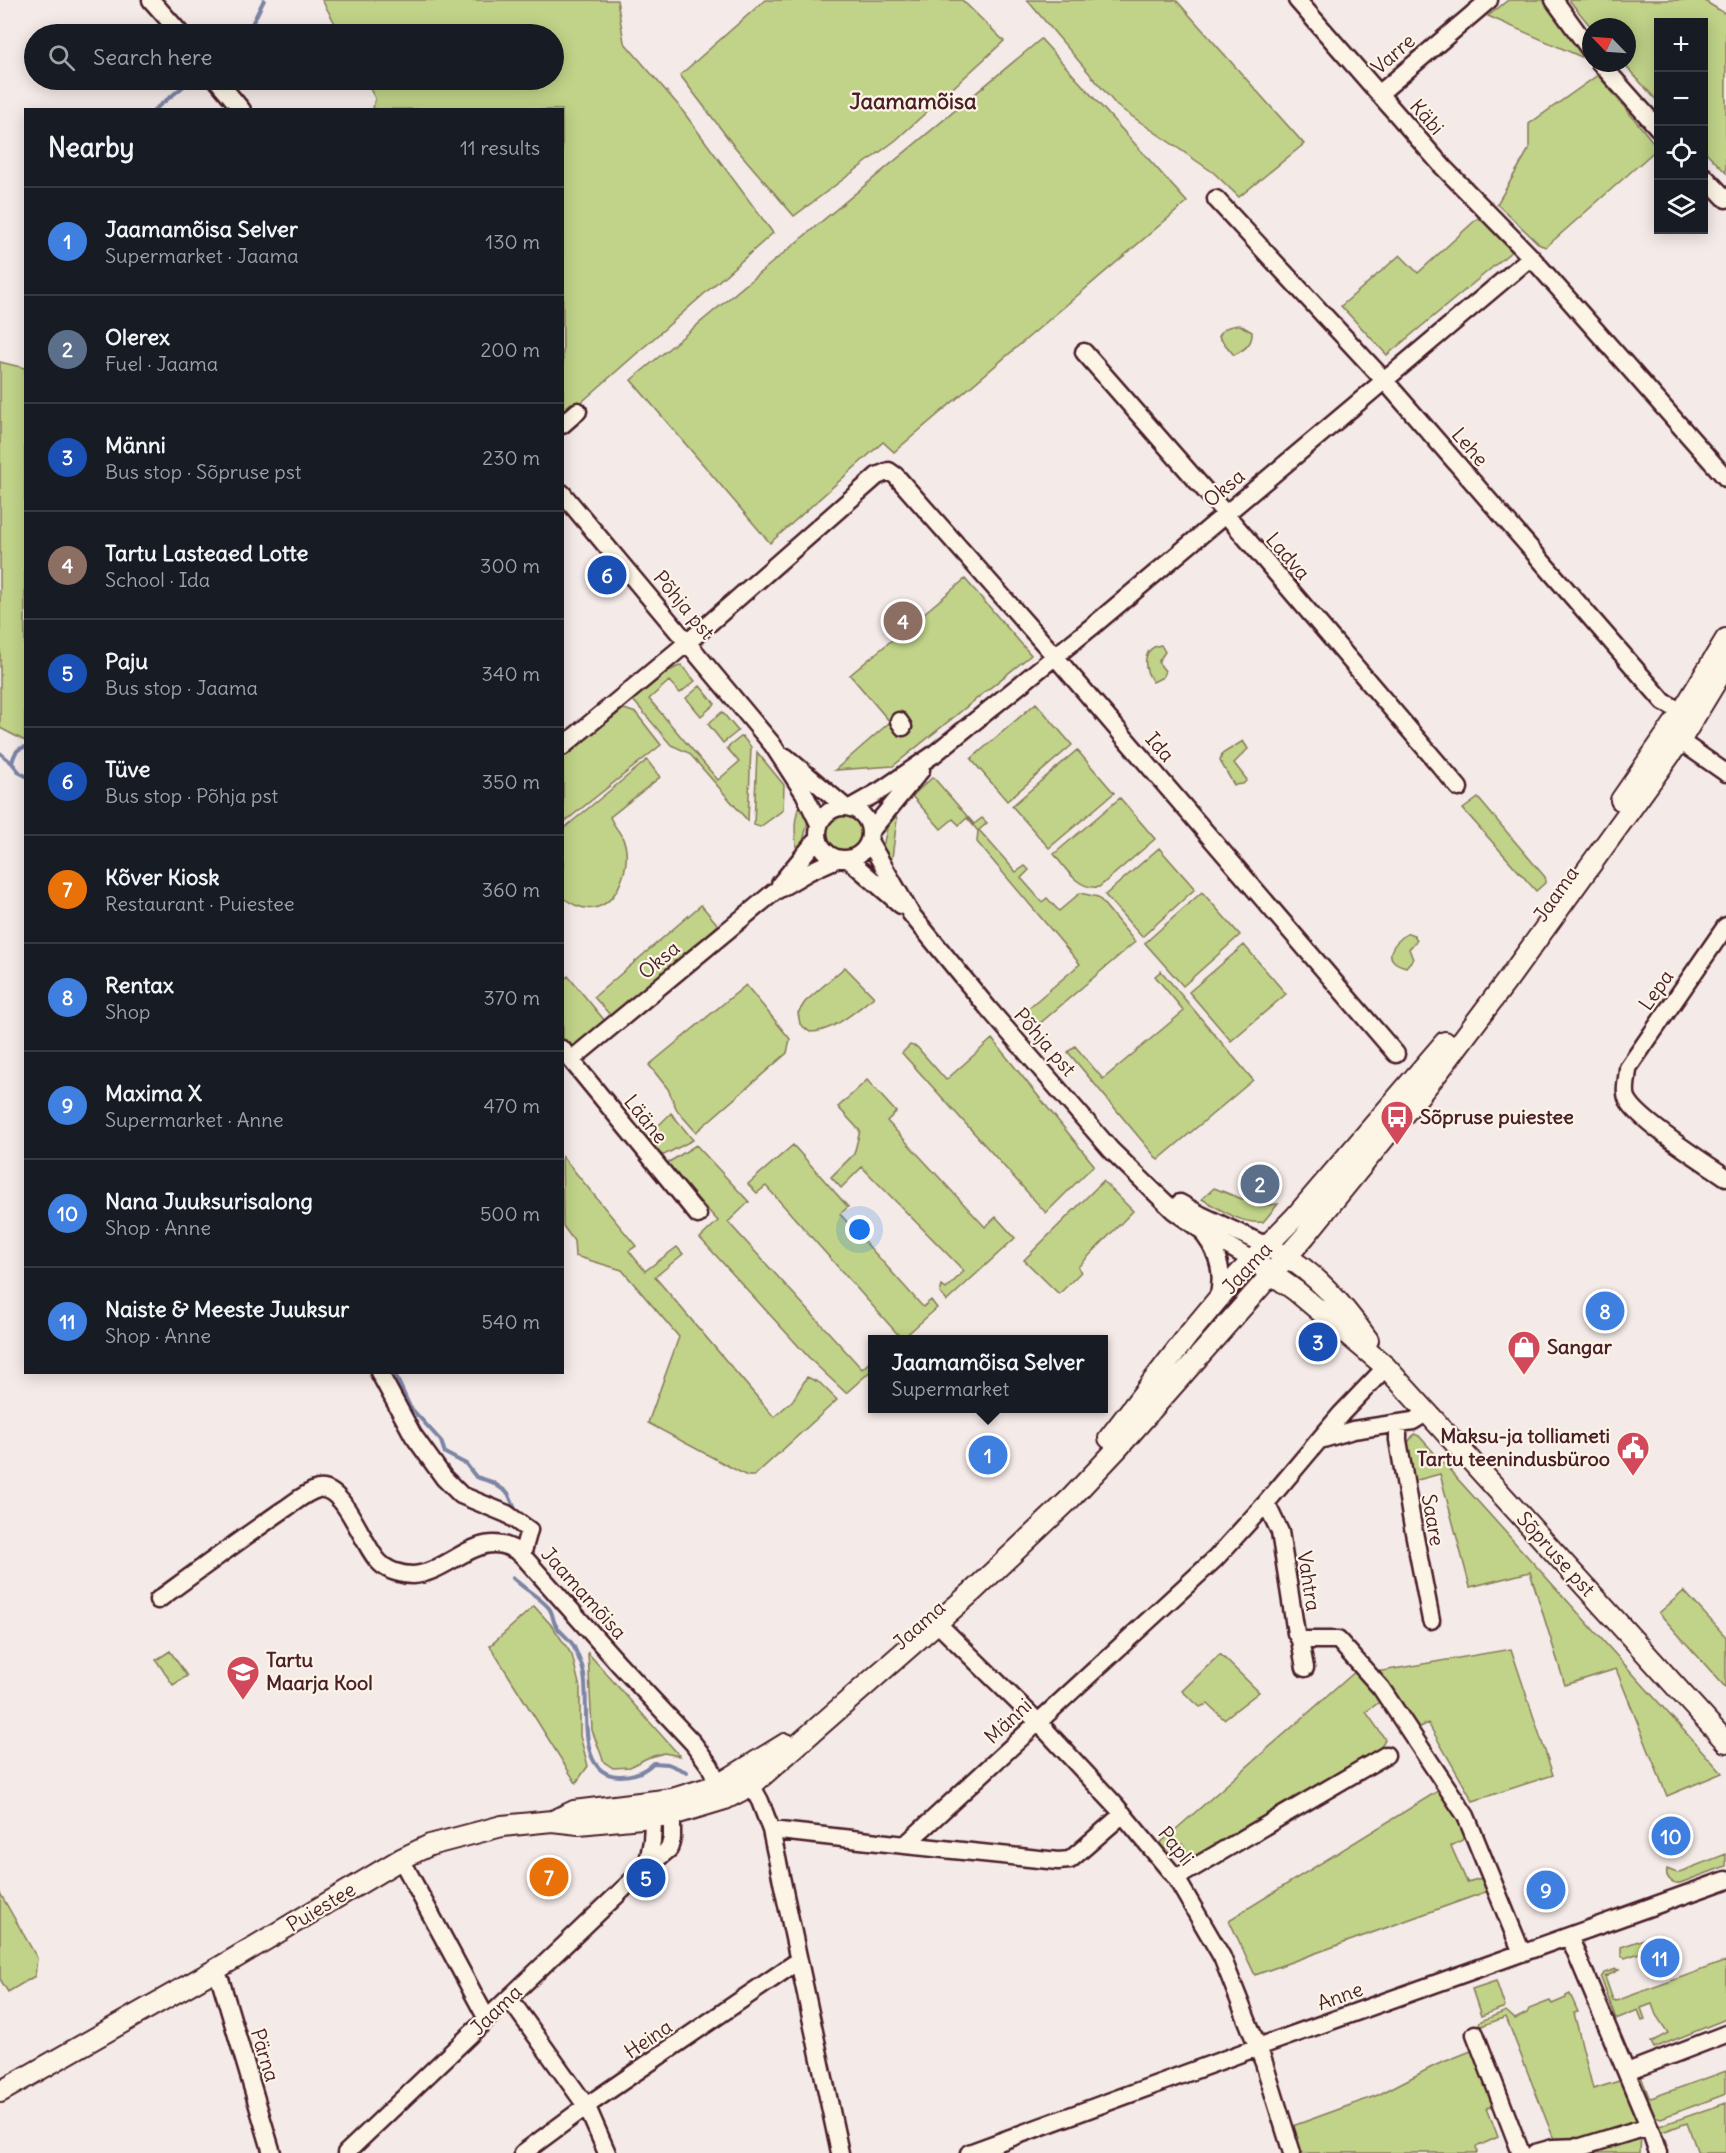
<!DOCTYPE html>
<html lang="en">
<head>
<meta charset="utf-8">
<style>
  :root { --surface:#171b24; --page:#242831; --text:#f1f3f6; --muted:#9ea1a6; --line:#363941; --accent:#d93025 }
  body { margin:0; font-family:Delius,sans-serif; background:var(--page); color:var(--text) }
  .controls { position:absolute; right:18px; top:18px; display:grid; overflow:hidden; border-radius:0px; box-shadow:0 3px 15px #0003 }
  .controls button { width:54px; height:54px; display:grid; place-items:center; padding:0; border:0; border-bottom:2px solid var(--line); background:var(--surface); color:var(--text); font:30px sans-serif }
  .compass { position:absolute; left:1582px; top:18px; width:54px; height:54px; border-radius:50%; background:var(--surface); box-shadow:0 3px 15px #0003; rotate:295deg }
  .you { position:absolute; left:860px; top:1230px; width:21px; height:21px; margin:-15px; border:4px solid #fff; border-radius:50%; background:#1a73e8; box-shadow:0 0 0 9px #1a73e833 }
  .badge { display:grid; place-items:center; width:39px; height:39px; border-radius:50%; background:var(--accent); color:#fff; font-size:20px; font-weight:700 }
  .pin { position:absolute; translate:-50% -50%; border:3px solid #fff; box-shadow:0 2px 6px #0006 }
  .popup { position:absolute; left:868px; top:1335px; width:240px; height:78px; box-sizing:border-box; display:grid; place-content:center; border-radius:0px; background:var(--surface); filter:drop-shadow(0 2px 4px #0005); font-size:20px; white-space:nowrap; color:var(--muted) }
  .popup b { font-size:22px; color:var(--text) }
  .popup::after { content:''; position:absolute; left:50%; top:100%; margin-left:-12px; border:12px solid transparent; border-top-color:var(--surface) }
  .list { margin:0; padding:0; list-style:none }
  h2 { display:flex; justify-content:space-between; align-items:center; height:78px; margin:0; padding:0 24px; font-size:26px }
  h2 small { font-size:20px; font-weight:400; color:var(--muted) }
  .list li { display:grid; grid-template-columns:39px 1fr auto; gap:18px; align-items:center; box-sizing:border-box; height:108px; padding:0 24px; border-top:2px solid var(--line) }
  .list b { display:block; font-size:22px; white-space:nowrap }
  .list p { margin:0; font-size:20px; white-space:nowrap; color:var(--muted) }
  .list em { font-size:20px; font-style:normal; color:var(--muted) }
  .icon { flex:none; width:33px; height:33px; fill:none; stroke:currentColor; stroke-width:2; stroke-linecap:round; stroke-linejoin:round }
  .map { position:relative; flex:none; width:1726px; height:2153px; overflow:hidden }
  .search { position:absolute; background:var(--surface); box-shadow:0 3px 15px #0003; left:24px; top:24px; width:540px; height:66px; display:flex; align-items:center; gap:15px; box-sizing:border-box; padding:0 21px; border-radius:33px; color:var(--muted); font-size:22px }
  .panel { position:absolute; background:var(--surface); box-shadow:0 3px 15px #0003; left:24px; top:108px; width:540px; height:1266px; border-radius:0px }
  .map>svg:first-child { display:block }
  .green { fill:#c0d388; stroke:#85795a; stroke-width:1.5 }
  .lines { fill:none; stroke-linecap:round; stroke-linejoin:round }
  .stream { stroke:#7b84a5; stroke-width:4 }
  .minor-casing { stroke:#4a1f2b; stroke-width:21 }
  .major-casing { stroke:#4a1f2b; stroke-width:24 }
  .minor { stroke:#fcf5e5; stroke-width:16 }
  .major { stroke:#fcf5e5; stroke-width:20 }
  .labels { text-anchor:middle; stroke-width:4.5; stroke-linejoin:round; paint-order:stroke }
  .street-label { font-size:20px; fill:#4a1f2b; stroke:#fcf5e5 }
  .poi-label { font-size:20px; font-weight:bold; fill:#4a1f2b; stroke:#fcf5e5; text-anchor:start }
  .quarter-label { font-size:22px; font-weight:bold; fill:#4a1f2b; stroke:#fcf5e5 }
</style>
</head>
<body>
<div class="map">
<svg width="1726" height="2153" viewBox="0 0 1726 2153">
  <rect width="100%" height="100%" fill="#f4eae7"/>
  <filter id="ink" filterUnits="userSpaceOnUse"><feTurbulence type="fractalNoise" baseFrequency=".0167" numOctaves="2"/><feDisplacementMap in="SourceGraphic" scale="12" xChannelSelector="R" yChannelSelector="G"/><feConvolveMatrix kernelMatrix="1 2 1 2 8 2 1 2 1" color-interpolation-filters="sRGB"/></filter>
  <g filter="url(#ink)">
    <!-- green -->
    <path class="green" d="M322,0H617L624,42L679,106L773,233L575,408L571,403L563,410L562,110L373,109L375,98L365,80H554V34H341Z
      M765,0H962L1004,41L896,140L794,216L734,146L680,75Z
      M1027,0H1176L1304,144L1239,197L1214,173L1117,106Z
      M1508,0H1545L1586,59L1488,16Z
      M1569,0H1703L1726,14V173L1704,150V22H1658V102L1623,63H1627V27H1591Z
      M1041,39L1187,202L894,452L883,442L770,543L631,380Z
      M1598,75L1658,148L1546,247L1540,245L1497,204L1529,149V124Z
      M1480,216L1512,251L1387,355L1341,306L1400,255L1418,273Z
      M1240,325L1252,332C1253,344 1244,350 1234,355L1219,337C1222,327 1230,326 1240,325Z
      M0,362L25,368V741L0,728Z
      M965,579L1031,655L893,766L835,770L890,722L850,675Z
      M1161,645L1165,652L1158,662L1165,671L1163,677L1153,682C1143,669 1141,648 1161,645Z
      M681,665L695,681L680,693L669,681L649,699L718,780L739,762L727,748L742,736L751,747L748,821L689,753L671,745L633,700L669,671Z
      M700,686L715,704L701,716L686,698Z
      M1036,703L1072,745L1007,801L971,759Z
      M624,709L636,713L661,745L563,823V757Z
      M722,712L738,731L723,743L708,724Z
      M1243,741L1248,749L1234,763L1247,780L1243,784L1234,785L1220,761L1222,754Z
      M1077,750L1114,793L1049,848L1012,806Z
      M757,752L784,785L783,810L760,827L754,825Z
      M647,760L660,777L610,817C615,829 625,836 626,850C628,871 617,904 594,908C582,910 572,904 563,898V829Z
      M933,777L974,824L982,818L987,823L979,830L1016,872L1025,866L1029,870L1021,878L1042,902L1047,898L1059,911L1080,893L1098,897L1135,942L1038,1025L1026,1010L1080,964L977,842L978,831L967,818L959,825L953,819L941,829L912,796Z
      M1120,798L1155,839L1099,887C1078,890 1066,869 1054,854Z
      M1478,798L1545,877V883L1536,891L1463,809Z
      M802,803L809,817L801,850L796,847C795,833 793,814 802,803Z
      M893,810L897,819L892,858L886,863L883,847L890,813Z
      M822 833a22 22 0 1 1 44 0a22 22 0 1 1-44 0Z
      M1159,848L1195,889L1142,937L1105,895Z
      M1202,892L1240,935L1183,986L1145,943Z
      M701,905L718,925L611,1016L594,997Z
      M1408,933L1414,935L1417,940L1409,949L1413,959L1406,967C1379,960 1393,943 1408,933Z
      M1244,945L1286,994L1231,1041L1189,992Z
      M845,967L874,997C856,1010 834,1032 810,1032L800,1024L798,1013L805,1002Z
      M1161,971L1253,1080L1158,1160L1068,1052L1075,1046L1103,1079L1184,1011L1155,976Z
      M568,976L605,1021L578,1043L570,1046L563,1043L562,981Z
      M746,985L790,1039L787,1053L696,1132L677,1110L668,1089L649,1065Z
      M992,1039L1094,1165L1046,1213L902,1053L910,1045L917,1047L946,1080Z
      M867,1080L896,1112L887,1121L985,1227L996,1217L1015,1238L947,1301L940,1293L942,1286L946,1289L964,1271L862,1167L841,1188L831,1177L854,1154L860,1131L838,1107Z
      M671,1113L693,1140L664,1155L660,1154L646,1138Z
      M696,1145L749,1202L728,1222L862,1369L872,1360V1370L846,1393L813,1362L700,1238L718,1221L666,1164Z
      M793,1145L848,1207L840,1214L923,1307L931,1300L937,1308L902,1339L766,1186L757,1193L748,1184Z
      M562,1156L636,1246L629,1251L645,1271L677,1247L683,1254L655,1277L774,1417L793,1400L807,1377L820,1383L837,1400L754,1476H747L648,1423L679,1337L622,1270L575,1256L574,1241L563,1226Z
      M1103,1181L1133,1211L1078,1267L1081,1272L1059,1294L1024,1260Z
      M1214,1188L1260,1206L1278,1204L1263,1222C1242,1225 1220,1209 1202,1199Z
      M1414,1434L1419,1436L1722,1773L1667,1796L1616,1669L1565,1685L1530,1572L1470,1587L1440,1474L1410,1482L1406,1445Z
      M1684,1591L1726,1637V1688L1659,1613Z
      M534,1606L553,1627L572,1655L580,1688V1736L588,1766L576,1783L490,1646Z
      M1511,1649L1553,1775L1473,1801L1428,1723L1415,1730L1376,1672Z
      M170,1651L187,1676L173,1685L156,1660Z
      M588,1653L680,1756L664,1753L647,1758L630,1767L613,1768L604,1762L592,1730Z
      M1220,1654L1259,1692L1224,1719L1208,1704L1200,1707L1182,1691Z
      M1357,1670L1382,1700L1366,1712L1385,1739L1381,1747L1193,1860L1182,1844L1165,1855L1158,1845Z
      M1441,1789L1466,1838L1451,1846L1467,1882L1482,1878L1488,1891L1255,1975L1229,1920Z
      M1726,1854V1866L1680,1883C1672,1884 1665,1878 1667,1869L1677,1873Z
      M0,1893L37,1958L35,1976L8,1992L0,1979Z
      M1650,1937L1654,1948L1625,1958L1621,1956V1947Z
      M1726,1961V2019L1654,2048L1651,2042L1668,2033L1656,2015L1652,2004L1641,2008L1645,2019L1642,2020L1638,2010L1616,2019L1601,1978L1604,1973L1616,1969L1619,1970L1605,1977L1613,2000L1616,2001Z
      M1496,1981L1505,2007L1481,2016L1472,1989Z
      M1570,1994L1578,2012L1574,2013L1593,2089L1626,2079L1641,2119L1610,2137L1555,2142L1506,2017L1481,2026L1485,2040L1478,2025L1481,2021L1506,2011L1515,2019L1527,2013L1529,2009L1550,2001L1552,2004L1566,1998V1996Z
      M1476,2049L1498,2104L1487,2108L1498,2137L1476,2147L1477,2153H1298L1290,2127L1378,2095L1436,2065Z
      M1726,2071V2094L1661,2118L1651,2115L1637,2076L1640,2074L1649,2097L1651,2098Z
      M1726,2103V2153H1698L1687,2123L1662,2132L1667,2146L1665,2147L1657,2130L1659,2126Z
      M1641,2133L1640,2153H1573Z"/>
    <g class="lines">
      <!-- stream -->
      <path class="stream" d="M247,34L264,0
        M154,110L184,86
        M0,753L12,763L20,773L26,776
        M12,763C14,755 16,748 26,747
        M394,1372L410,1407L441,1441L445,1453L466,1464L476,1477L492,1482L508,1493L515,1509
        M513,1578C524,1589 538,1596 548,1607C553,1612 552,1618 555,1624C559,1632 568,1637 573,1645C576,1651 579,1659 582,1666C593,1695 571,1776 620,1776C634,1776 644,1772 653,1763L668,1764L687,1772"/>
      <!-- minor casing -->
      <g class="minor-casing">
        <path id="minor" d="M151,0L181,34
          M1297,0L1443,167L1531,257
          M1554,0L1591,51
          M1600,63L1658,128
          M217,80L242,110
          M1379,94L1489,0
          M1704,176L1726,199
          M1216,199L1385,381L1664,702L1691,717
          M1084,352L1217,504L1459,788
          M562,425L578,411
          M562,493L772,744L804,793L819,824
          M899,721L903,727
          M1680,741L1726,773
          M562,747L688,642L877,476L889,471L896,476L1046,646L1396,1054
          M786,757L845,807
          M818 833a26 26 0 1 1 52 0a26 26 0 1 1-52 0Z
          M850,808L880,791L933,755L1094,625L1531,257L1726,478
          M870,832L921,770
          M869,841L911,914L988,1008L1111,1150L1174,1211L1201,1230L1252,1260
          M848,859L901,905
          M780,884L818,838
          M1726,926L1628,1068C1628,1077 1623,1092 1628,1100C1639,1121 1704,1162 1726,1177
          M562,1049L698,1215
          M571,1060L774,892L808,872L837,859
          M1180,1203L1201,1215L1267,1246
          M1205,1236C1220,1256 1224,1275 1218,1299
          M379,1372L413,1435L444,1478L461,1495L507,1514L529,1530L522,1555L619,1664L693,1743L710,1766L723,1795
          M1398,1424V1440L1412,1522L1431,1620
          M1320,1440L1353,1430L1413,1421L1428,1412
          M1266,1503L1280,1532L1296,1633L1300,1640L1305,1668
          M158,1600C199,1570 241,1539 283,1510C294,1503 306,1492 318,1489C345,1484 363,1548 380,1563C388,1571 402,1575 413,1575C451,1573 482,1522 522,1555
          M937,1623L1038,1722L1116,1806L1176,1878L1222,1957L1264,2063L1292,2153
          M1300,1640H1338L1381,1688L1466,1816L1522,1953
          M745,1774L760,1801L771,1830L840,2153
          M771,1830L905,1845L1215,1559L1266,1503L1341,1414L1386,1367
          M905,1845L1058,1861L1070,1860L1123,1814
          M401,1859L487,2019
          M647,1867L652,1841L654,1805
          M1176,1878L1386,1755
          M1569,1936L1649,2126L1658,2153
          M215,1970L221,1982L272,2153
          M509,1998L587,2107L607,2153
          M1475,2034L1521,2153
          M1627,2072L1726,2034
          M346,2153L640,1873L669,1849L672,1838V1802
          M523,2153L592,2102L798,1961
          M969,2153L1258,2047L1726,1880
          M1535,2153L1553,2148L1581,2147L1649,2126"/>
      </g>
      <!-- major casing -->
      <g class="major-casing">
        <path id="major" d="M1621,800L1682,712L1726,639
          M1276,1251C1314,1270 1343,1305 1368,1340
          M1262,1267L1296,1291L1386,1367L1726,1742
          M1109,1438L1189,1334L1238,1275L1295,1217L1445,1042
          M555,1820L574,1811L672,1799L718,1785L785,1744
          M0,2092L215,1970L401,1859L430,1845L502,1826L552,1821L579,1824L672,1815L725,1799L752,1785L972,1592L1071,1498L1118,1448L1305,1236L1439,1071L1509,978L1680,741L1726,665"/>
      </g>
      <!-- minor -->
      <use href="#minor" class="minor"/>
      <!-- major -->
      <use href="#major" class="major"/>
    </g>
  </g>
  <!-- icons -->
  <defs>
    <g id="bus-pin" transform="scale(1.725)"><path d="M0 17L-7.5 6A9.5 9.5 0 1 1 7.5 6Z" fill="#d1495b" stroke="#fcf5e5"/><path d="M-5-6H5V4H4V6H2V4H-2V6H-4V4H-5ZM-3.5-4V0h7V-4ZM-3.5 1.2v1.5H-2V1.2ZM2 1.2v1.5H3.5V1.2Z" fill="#fff"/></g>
    <g id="shop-pin" transform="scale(1.725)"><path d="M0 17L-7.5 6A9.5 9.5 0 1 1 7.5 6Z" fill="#d1495b" stroke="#fcf5e5"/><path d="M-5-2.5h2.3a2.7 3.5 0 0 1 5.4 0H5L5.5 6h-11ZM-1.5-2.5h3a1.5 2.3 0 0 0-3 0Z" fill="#fff"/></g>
    <g id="civic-pin" transform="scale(1.725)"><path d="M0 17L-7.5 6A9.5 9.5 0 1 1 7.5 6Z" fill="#d1495b" stroke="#fcf5e5"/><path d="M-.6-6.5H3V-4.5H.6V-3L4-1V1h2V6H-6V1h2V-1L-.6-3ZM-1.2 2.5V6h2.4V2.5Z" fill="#fff"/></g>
    <g id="school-pin" transform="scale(1.725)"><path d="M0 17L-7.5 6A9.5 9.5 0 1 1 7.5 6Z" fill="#d1495b" stroke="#fcf5e5"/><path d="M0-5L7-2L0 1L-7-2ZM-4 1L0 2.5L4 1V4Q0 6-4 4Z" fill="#fff"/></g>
  </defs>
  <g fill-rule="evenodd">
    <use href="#bus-pin" x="1397" y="1117"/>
    <use href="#shop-pin" x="1524" y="1347"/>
    <use href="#civic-pin" x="1633" y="1448"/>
    <use href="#school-pin" x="243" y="1672"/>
  </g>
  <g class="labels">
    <!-- street labels -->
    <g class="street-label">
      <text transform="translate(1393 54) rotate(-41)" y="7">Varre</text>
      <text transform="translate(1427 117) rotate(49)" y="7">Käbi</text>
      <text transform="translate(1470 447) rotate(49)" y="7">Lehe</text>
      <text transform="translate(1224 488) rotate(-40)" y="7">Oksa</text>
      <text transform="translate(1288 556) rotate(49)" y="7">Ladva</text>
      <text transform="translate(684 605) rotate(50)" y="7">Põhja pst</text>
      <text transform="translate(1160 747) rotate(49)" y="7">Ida</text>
      <text transform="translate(1556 894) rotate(-55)" y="7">Jaama</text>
      <text transform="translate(659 960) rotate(-40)" y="7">Oksa</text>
      <text transform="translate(1656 990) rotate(-55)" y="7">Lepa</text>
      <text transform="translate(1045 1042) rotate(49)" y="7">Põhja pst</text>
      <text transform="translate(646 1119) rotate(51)" y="7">Lääne</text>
      <text transform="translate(1247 1268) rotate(-47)" y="7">Jaama</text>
      <text transform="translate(1433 1520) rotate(80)" y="7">Saare</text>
      <text transform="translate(1556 1554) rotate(48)" y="7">Sõpruse pst</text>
      <text transform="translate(1309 1581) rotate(81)" y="7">Vahtra</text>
      <text transform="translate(584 1593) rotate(48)" y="7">Jaamamõisa</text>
      <text transform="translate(919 1625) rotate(-42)" y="7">Jaama</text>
      <text transform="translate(1008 1721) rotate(-43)" y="7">Männi</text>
      <text transform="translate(1176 1846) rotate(51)" y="7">Papli</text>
      <text transform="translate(321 1907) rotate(-31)" y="7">Puiestee</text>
      <text transform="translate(1340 1996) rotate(-20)" y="7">Anne</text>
      <text transform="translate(496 2010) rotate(-44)" y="7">Jaama</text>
      <text transform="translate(648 2039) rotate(-34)" y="7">Heina</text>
      <text transform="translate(265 2055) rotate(73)" y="7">Pärna</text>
    </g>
    <!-- poi labels -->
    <g class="poi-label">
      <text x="1420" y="1124">Sõpruse puiestee</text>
      <text x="1547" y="1354">Sangar</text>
      <text x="1610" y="1443" text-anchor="end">Maksu-ja tolliameti<tspan x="1610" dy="23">Tartu teenindusbüroo</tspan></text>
      <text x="266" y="1667">Tartu<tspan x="266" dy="23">Maarja Kool</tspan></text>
    </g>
    <!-- quarter labels -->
    <g class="quarter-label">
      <text x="913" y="109">Jaamamõisa</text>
    </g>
  </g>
</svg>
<div class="controls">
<button>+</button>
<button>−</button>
<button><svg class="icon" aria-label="locate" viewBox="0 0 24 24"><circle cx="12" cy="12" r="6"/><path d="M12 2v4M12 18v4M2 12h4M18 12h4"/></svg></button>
<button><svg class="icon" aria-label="layers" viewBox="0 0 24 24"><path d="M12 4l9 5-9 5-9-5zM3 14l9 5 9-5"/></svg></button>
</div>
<svg class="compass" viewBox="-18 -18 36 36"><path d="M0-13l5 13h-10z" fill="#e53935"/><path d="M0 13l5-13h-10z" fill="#9ea1a6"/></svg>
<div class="you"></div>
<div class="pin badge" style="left:988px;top:1455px;background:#3f7fe0">1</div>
<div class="popup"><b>Jaamamõisa Selver</b>Supermarket</div>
<div class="pin badge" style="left:1260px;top:1184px;background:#5c6f8a">2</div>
<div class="pin badge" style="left:1318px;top:1342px;background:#1a4fb4">3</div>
<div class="pin badge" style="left:903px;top:621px;background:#8d6e63">4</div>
<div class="pin badge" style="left:646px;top:1878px;background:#1a4fb4">5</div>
<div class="pin badge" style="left:607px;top:575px;background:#1a4fb4">6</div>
<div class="pin badge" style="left:549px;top:1877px;background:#e8710a">7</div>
<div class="pin badge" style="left:1605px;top:1311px;background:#3f7fe0">8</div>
<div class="pin badge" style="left:1546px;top:1890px;background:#3f7fe0">9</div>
<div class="pin badge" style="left:1671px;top:1836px;background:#3f7fe0">10</div>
<div class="pin badge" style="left:1660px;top:1958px;background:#3f7fe0">11</div>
<div class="search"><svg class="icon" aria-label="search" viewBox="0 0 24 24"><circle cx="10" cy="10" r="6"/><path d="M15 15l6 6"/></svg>Search here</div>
<section class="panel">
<h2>Nearby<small>11 results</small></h2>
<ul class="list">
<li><span class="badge" style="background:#3f7fe0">1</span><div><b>Jaamamõisa Selver</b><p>Supermarket · Jaama</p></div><em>130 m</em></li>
<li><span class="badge" style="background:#5c6f8a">2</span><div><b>Olerex</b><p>Fuel · Jaama</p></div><em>200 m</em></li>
<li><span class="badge" style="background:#1a4fb4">3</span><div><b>Männi</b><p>Bus stop · Sõpruse pst</p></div><em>230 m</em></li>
<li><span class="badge" style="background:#8d6e63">4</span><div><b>Tartu Lasteaed Lotte</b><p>School · Ida</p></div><em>300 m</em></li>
<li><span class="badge" style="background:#1a4fb4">5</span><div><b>Paju</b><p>Bus stop · Jaama</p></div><em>340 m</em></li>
<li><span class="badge" style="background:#1a4fb4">6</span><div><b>Tüve</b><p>Bus stop · Põhja pst</p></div><em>350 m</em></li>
<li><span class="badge" style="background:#e8710a">7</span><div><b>Kõver Kiosk</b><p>Restaurant · Puiestee</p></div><em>360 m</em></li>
<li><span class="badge" style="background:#3f7fe0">8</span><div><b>Rentax</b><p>Shop</p></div><em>370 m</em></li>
<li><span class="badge" style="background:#3f7fe0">9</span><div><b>Maxima X</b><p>Supermarket · Anne</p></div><em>470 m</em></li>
<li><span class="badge" style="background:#3f7fe0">10</span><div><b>Nana Juuksurisalong</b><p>Shop · Anne</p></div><em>500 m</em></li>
<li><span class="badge" style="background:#3f7fe0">11</span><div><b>Naiste &amp; Meeste Juuksur</b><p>Shop · Anne</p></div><em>540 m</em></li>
</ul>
</section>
</div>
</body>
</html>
